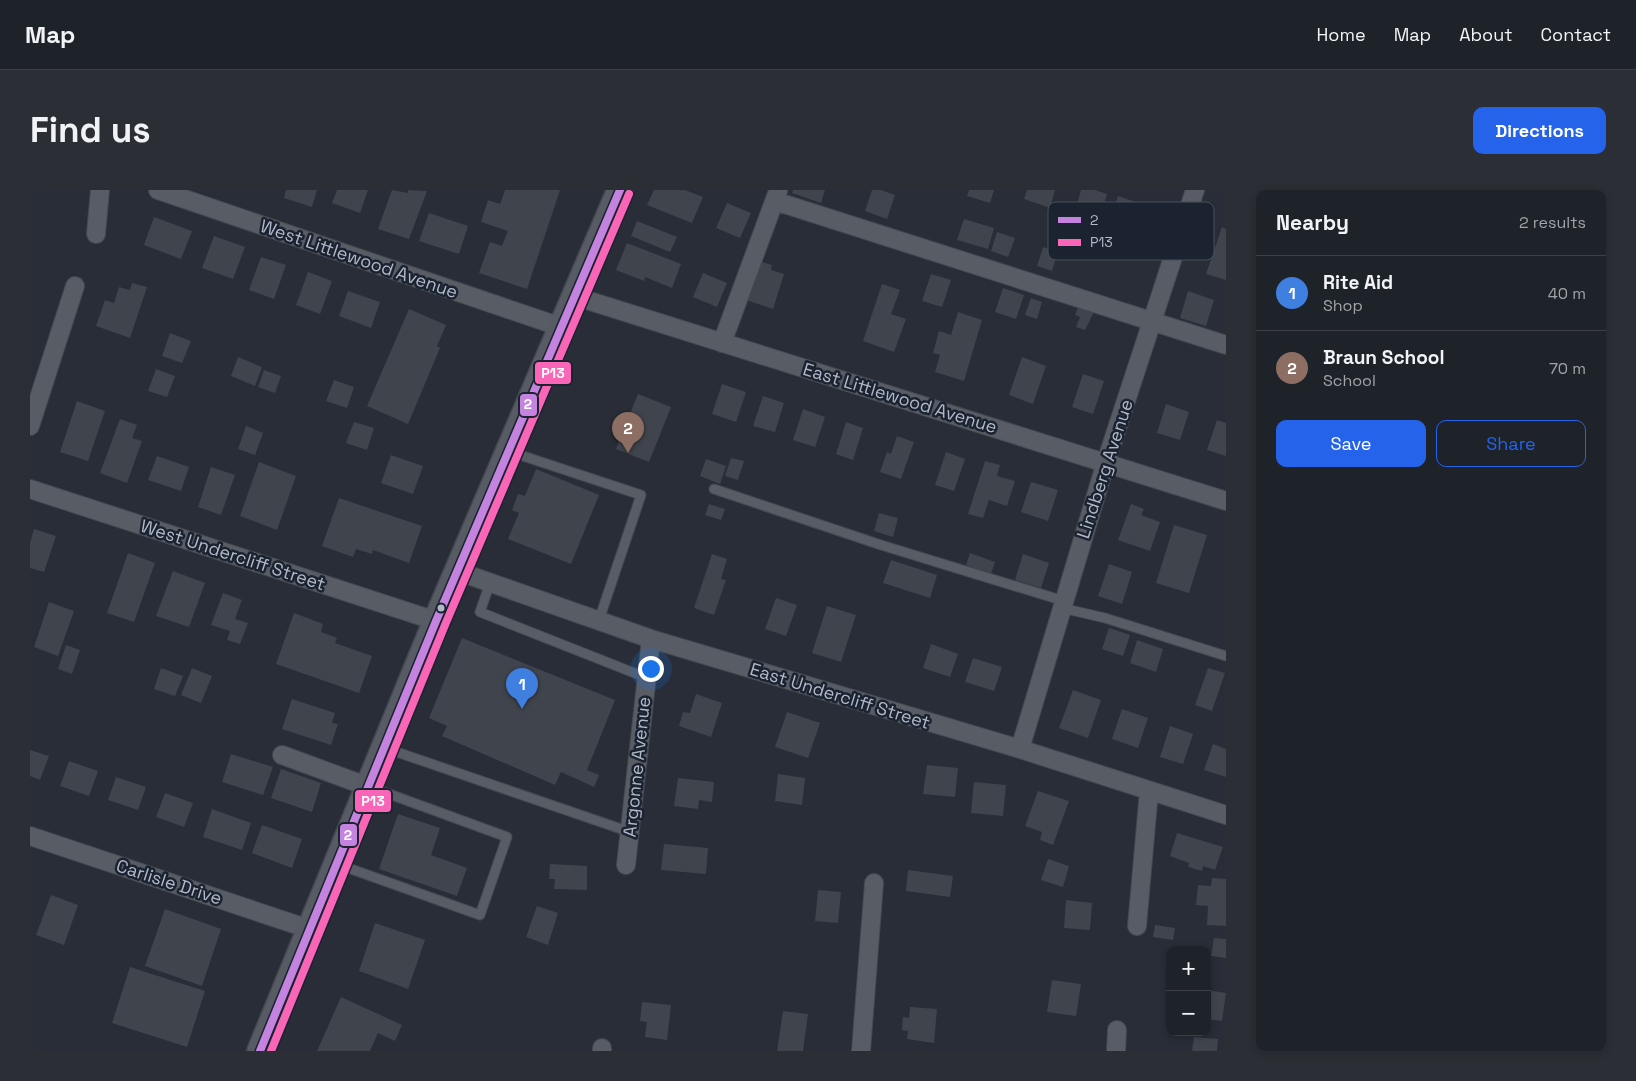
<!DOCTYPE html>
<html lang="en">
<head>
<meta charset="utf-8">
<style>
  :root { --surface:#1e2229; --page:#2b2f35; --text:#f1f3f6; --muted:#a1a4a8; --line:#3c3f46; --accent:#2563eb }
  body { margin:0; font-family:"Space Grotesk",sans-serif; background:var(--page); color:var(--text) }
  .controls { position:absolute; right:15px; bottom:15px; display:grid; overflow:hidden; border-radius:10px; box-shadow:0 2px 8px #0003 }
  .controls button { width:45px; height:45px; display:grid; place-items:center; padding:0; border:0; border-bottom:1px solid var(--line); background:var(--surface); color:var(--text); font:25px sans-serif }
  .you { position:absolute; left:620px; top:478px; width:18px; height:18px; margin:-12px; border:4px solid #fff; border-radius:50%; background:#1a73e8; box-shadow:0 0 0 8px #1a73e833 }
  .badge { display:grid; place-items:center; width:32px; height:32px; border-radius:50%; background:var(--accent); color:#fff; font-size:16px; font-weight:700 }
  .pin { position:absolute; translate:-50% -41px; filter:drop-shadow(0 1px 2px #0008) }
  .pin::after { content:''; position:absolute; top:26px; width:18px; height:15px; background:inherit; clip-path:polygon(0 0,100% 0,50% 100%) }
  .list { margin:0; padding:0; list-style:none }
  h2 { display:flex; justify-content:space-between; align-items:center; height:65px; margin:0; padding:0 20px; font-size:21px }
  h2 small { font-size:16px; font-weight:400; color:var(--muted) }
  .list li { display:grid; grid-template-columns:32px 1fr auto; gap:15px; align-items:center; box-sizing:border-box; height:75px; padding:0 20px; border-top:1px solid var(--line) }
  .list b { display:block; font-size:19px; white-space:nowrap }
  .list p { margin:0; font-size:16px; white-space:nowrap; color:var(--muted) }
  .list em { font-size:16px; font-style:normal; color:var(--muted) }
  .actions { display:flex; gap:10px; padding:15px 20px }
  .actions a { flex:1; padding:11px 0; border:1px solid var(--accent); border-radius:10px; text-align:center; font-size:18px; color:var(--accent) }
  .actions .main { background:var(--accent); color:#fff }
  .map { position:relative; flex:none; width:1196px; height:861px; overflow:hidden; border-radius:10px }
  header { display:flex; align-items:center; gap:30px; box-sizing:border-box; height:70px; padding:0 25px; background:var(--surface); border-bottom:1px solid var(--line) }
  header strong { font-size:24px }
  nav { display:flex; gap:28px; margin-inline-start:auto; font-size:18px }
  .intro { display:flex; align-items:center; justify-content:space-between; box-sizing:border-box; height:120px; padding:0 30px }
  h1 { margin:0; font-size:35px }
  .button { padding:12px 22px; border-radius:10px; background:var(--accent); color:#fff; font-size:18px; font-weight:700 }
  main { display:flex; gap:30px; padding:0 30px }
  aside { flex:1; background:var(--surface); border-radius:10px; box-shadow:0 2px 8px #0003 }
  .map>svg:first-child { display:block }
  .building { fill:#40444c }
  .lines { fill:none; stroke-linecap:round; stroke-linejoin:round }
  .service-casing { stroke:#444850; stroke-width:11 }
  .minor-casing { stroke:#444850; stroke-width:20 }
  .secondary-casing { stroke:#444850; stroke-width:28 }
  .service { stroke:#585c65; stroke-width:9 }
  .minor { stroke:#585c65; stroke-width:18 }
  .secondary { stroke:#575b63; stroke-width:25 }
  .bus-1-casing { stroke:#1b2331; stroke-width:11 }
  .bus-2-casing { stroke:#1b2331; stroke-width:11 }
  .bus-1 { stroke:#c483df; stroke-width:8 }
  .bus-2 { stroke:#fa66b7; stroke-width:8 }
  .bus-dot { fill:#b1b9c8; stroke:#1b2331; stroke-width:2 }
  .labels { text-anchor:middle; stroke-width:5; stroke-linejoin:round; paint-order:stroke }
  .street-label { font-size:18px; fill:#b1b9c8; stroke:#1b2331 }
  .key { fill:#1b2331; stroke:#48505e; stroke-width:1 }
  .key-label { font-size:14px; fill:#b1b9c8 }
  .line-badge { stroke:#1b2331; stroke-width:2 }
  .badge-label { font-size:14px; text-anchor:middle; font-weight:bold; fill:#fff }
</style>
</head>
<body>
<header>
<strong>Map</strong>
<nav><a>Home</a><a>Map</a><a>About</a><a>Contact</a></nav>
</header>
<div class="intro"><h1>Find us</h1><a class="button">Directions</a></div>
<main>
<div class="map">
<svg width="1196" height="861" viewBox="0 0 1196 861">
  <rect width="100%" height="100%" fill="#282d37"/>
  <!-- building -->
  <path class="building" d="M256,0H287L282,17L254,8Z
    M307,0H338L330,23L302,13Z
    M362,0L378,3V0L397,1L379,49L348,39Z
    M475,0H530L497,99L449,83L460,52L472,56L478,41L451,32L458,10L470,14Z
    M624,0H655L673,7L662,33L617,15Z
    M763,0H795L791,13L762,3Z
    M842,0H851L865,5L857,29L835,21Z
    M939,0H964L960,13L937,6Z
    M997,0H1025L1020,18L994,9Z
    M1051,0H1065L1077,4L1067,36L1043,29Z
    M1088,6L1115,15L1105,46L1078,37Z
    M697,13L721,23L710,48L686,38Z
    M399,23L438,36L429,64L389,51Z
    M124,27L162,41L151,69L114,55Z
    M934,29L964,38L958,59L927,50Z
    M607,31L647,47L640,62L601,46Z
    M1192,37L1196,39V90L1176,84Z
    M967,42L985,48L978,67L961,61Z
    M184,46L215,57L203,89L172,78Z
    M597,53L651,74L642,98L615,87L614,91L586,80Z
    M1013,57L1028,62L1022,81L1007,76Z
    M231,67L256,75L244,109L219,100Z
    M729,71L742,75L741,80L754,84L743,119L716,110Z
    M278,82L302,91L290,124L266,115Z
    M673,83L697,93L687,117L663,107Z
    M901,84L921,90L912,117L892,111Z
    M102,93L117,97L100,148L66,136L75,110L84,113L89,97L100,100Z
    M852,94L870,100L861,124L876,129L864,162L833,151Z
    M973,98L994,105L986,129L965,122Z
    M318,101L350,112L341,138L309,126Z
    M1158,101L1184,110L1176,136L1150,128Z
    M1001,108L1012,112L1007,129L995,125Z
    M1048,117L1064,122L1055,140L1046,137L1050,127L1045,125Z
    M379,119L416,135L407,156L410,158L378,234L337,216Z
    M928,122L952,130L934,191L905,182L910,165L903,163L909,141L921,145Z
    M140,143L161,151L152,173L132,166Z
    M208,167L232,177L225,196L201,186Z
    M992,167L1016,176L1003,214L979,205Z
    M126,179L145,186L137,207L118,201Z
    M234,180L251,186L245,203L228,197Z
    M1053,184L1074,191L1063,224L1042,217Z
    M304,190L324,197L317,218L296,211Z
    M692,194L716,202L706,232L682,224Z
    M608,204L641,217L619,272L586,259Z
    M733,206L754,213L745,242L723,236Z
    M47,211L75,221L58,271L30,262Z
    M1136,214L1159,222L1150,250L1127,243Z
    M773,219L795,227L785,257L763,250Z
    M90,229L107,235L102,248L112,251L97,293L70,283Z
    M1187,230L1196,233V266L1177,260Z
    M324,232L344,238L337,260L316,253Z
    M816,232L833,238L823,270L806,264Z
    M216,236L233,243L225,265L208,259Z
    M867,246L884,252L871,289L850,282L857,262L861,264Z
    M916,262L935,269L924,301L905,295Z
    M361,265L393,276L383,304L351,293Z
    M127,266L159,277L151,301L118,290Z
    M701,268L714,271L708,290L695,286Z
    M676,269L696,276L690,294L670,286Z
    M955,271L970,275L967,286L985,291L977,316L959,310L953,328L938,324Z
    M229,272L266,286L247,340L210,326Z
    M181,277L205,285L191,325L168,317Z
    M506,279L569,305L541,374L478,349L489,323L482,320L488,304L495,306Z
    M1001,292L1028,300L1018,331L991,322Z
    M309,308L392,336L379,373L343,360L342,364L326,359L323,367L292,356Z
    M679,314L695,319L691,330L675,325Z
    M1101,314L1114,319L1111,325L1130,332L1120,361L1088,350Z
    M849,323L868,328L863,347L844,341Z
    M1144,335L1177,345L1159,403L1126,393Z
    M4,339L26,346L14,382L0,378V353Z
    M98,363L125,373L104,432L77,423Z
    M940,363L965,372L961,384L936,375Z
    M682,364L697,369L691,389L696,390L684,425L664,418Z
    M993,364L1019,373L1011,398L985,390Z
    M861,370L907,385L900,408L853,393Z
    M1079,374L1102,382L1092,414L1068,406Z
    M143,381L175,393L159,437L126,426Z
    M193,403L212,410L205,429L218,433L210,454L197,450L200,441L181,435Z
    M746,408L767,415L756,446L735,439Z
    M19,412L44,421L28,466L4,457Z
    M797,416L826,425L811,472L782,463Z
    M264,423L293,434L291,442L307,448L305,453L342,466L329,503L246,474Z
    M1079,438L1100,445L1093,466L1072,459Z
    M432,448L585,510L557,580L569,585L564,597L531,582L525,595L412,546L417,536L399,528Z
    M1107,450L1133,459L1126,482L1100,473Z
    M901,454L928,464L920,487L893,478Z
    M36,455L50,460L42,484L28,479Z
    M943,468L972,477L964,501L935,492Z
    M131,478L153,486L145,506L124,499Z
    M162,478L182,486L171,513L151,505Z
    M1178,478L1195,483L1182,521L1165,515Z
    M1043,500L1071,510L1058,548L1029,538Z
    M666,504L692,513L681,547L649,536L653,522L660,523Z
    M262,509L305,523L302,533L308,534L301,555L252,539Z
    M1092,519L1118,528L1108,558L1082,549Z
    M757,522L790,533L778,568L745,557Z
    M1140,536L1163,544L1153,574L1130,567Z
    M1183,554L1196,559V587L1174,580Z
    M0,560L19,566L10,590L0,586Z
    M201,564L243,577L233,605L192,592Z
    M39,571L68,581L59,606L30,596Z
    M897,575L928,578L925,607L893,604Z
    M251,579L291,593L282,622L241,608Z
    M748,584L775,588L772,615L745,611Z
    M86,587L116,597L108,620L78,610Z
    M648,588L684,592L682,612L669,610L668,619L644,616Z
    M944,592L976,595L973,626L941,623Z
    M1008,601L1039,611L1023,655L1010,650L1012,642L995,636Z
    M135,603L163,613L154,637L126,627Z
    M182,619L221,633L212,660L173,647Z
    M368,624L410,638L401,665L437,678L427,706L349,679Z
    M232,635L272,649L262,678L222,663Z
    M1147,643L1193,657L1185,680L1173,676L1172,681L1158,677L1159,673L1140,666Z
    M634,654L678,658L676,684L631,680Z
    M1018,669L1039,676L1033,697L1011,690Z
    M520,674L557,676V700L524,699L525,689H519Z
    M878,680L923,686L920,707L876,701Z
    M1182,688L1196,689V736L1177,735L1178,716L1166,715L1168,695L1181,696Z
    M788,700L811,702L808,733L785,731Z
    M21,705L48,715L34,755L6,745Z
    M1036,710L1062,713L1060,740L1034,738Z
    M507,716L528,723L518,755L496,747Z
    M135,719L191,739L172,796L115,776Z
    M345,733L395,750L378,799L329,781Z
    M1125,735L1145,738L1143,750L1123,747Z
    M1184,748L1196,749V768L1181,766Z
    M100,777L175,801L157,857L82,833Z
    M1022,790L1051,794L1046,826L1017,822Z
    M1177,800L1196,803L1192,831L1177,829Z
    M311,807L372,835L365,851L348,843L340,861H287Z
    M612,812L641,815L637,850L615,847L617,832L610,831Z
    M880,817L907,819L904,853L877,849L878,841L872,840L873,827L879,828Z
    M753,821L778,824L773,861H747Z
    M1164,847L1188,849L1187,861H1162Z"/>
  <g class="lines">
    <!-- service casing -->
    <g class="service-casing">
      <path id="service" d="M481,262L611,305L569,430
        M684,299L851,355L1034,411
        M460,393L450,422L617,488
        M1032,418L1075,428L1196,466
        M355,558L600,642
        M307,674L450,725L477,647L340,597"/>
    </g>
    <!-- minor casing -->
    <g class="minor-casing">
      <path id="minor" d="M128,0L531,137
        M745,11L1196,155
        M66,44L70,0
        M544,106L1196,311
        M692,153L748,1
        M0,236L45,96
        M0,299L406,431
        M427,381L621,449L990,559L1196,625
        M990,559L1076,272L1165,0
        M252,565L339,597
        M0,646L279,739
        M596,675L621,449
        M1107,736L1119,601
        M572,861V858
        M831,861L844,693
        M1086,861L1087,840"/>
    </g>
    <!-- secondary casing -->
    <g class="secondary-casing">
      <path id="secondary" d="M230,861L406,431L590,0"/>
    </g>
    <!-- service -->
    <use href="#service" class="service"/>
    <!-- minor -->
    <use href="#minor" class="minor"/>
    <!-- secondary -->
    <use href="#secondary" class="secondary"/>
    <!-- bus-1 casing -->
    <g class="bus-1-casing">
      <path id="bus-1" d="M230,861L406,431L590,0"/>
    </g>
    <!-- bus-2 casing -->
    <g class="bus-2-casing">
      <path id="bus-2" d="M241,861L415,435L599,4"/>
    </g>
    <!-- bus-1 -->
    <use href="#bus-1" class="bus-1"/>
    <!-- bus-2 -->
    <use href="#bus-2" class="bus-2"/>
  </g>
  <!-- markers -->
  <circle class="bus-dot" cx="411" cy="418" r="4.5"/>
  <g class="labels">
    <!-- street labels -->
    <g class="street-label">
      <text transform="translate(329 69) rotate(19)" y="6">West Littlewood Avenue</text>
      <text transform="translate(870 208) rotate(17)" y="6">East Littlewood Avenue</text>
      <text transform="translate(1075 279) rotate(-72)" y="6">Lindberg Avenue</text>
      <text transform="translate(203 365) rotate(18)" y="6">West Undercliff Street</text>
      <text transform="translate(810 506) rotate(17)" y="6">East Undercliff Street</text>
      <text transform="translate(607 577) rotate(-84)" y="6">Argonne Avenue</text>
      <text transform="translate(139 692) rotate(18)" y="6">Carlisle Drive</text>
    </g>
  </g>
  <!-- legend -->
  <rect x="1018" y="12" width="166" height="58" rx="8" class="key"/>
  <rect x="1028" y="27" width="23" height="6" fill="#c483df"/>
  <rect x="1028" y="49" width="23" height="7" fill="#fa66b7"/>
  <g class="key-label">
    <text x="1060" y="35">2</text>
    <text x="1060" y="57">P13</text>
  </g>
  <g class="line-badge">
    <rect x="504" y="171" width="38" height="24" rx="5" fill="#fa66b7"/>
    <rect x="489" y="203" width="19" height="24" rx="5" fill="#c483df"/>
    <rect x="324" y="599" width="38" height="24" rx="5" fill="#fa66b7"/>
    <rect x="309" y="633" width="19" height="24" rx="5" fill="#c483df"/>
  </g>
  <g class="badge-label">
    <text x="523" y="188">P13</text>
    <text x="498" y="219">2</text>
    <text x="343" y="616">P13</text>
    <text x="318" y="650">2</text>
  </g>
</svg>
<div class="controls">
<button>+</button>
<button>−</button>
</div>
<div class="you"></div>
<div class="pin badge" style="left:492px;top:519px;background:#3f7fe0">1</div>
<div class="pin badge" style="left:598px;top:263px;background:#8d6e63">2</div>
</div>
<aside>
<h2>Nearby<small>2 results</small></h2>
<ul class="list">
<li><span class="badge" style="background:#3f7fe0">1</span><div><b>Rite Aid</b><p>Shop</p></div><em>40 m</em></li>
<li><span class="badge" style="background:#8d6e63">2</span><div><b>Braun School</b><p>School</p></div><em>70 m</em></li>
</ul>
<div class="actions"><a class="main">Save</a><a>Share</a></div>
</aside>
</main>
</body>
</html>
